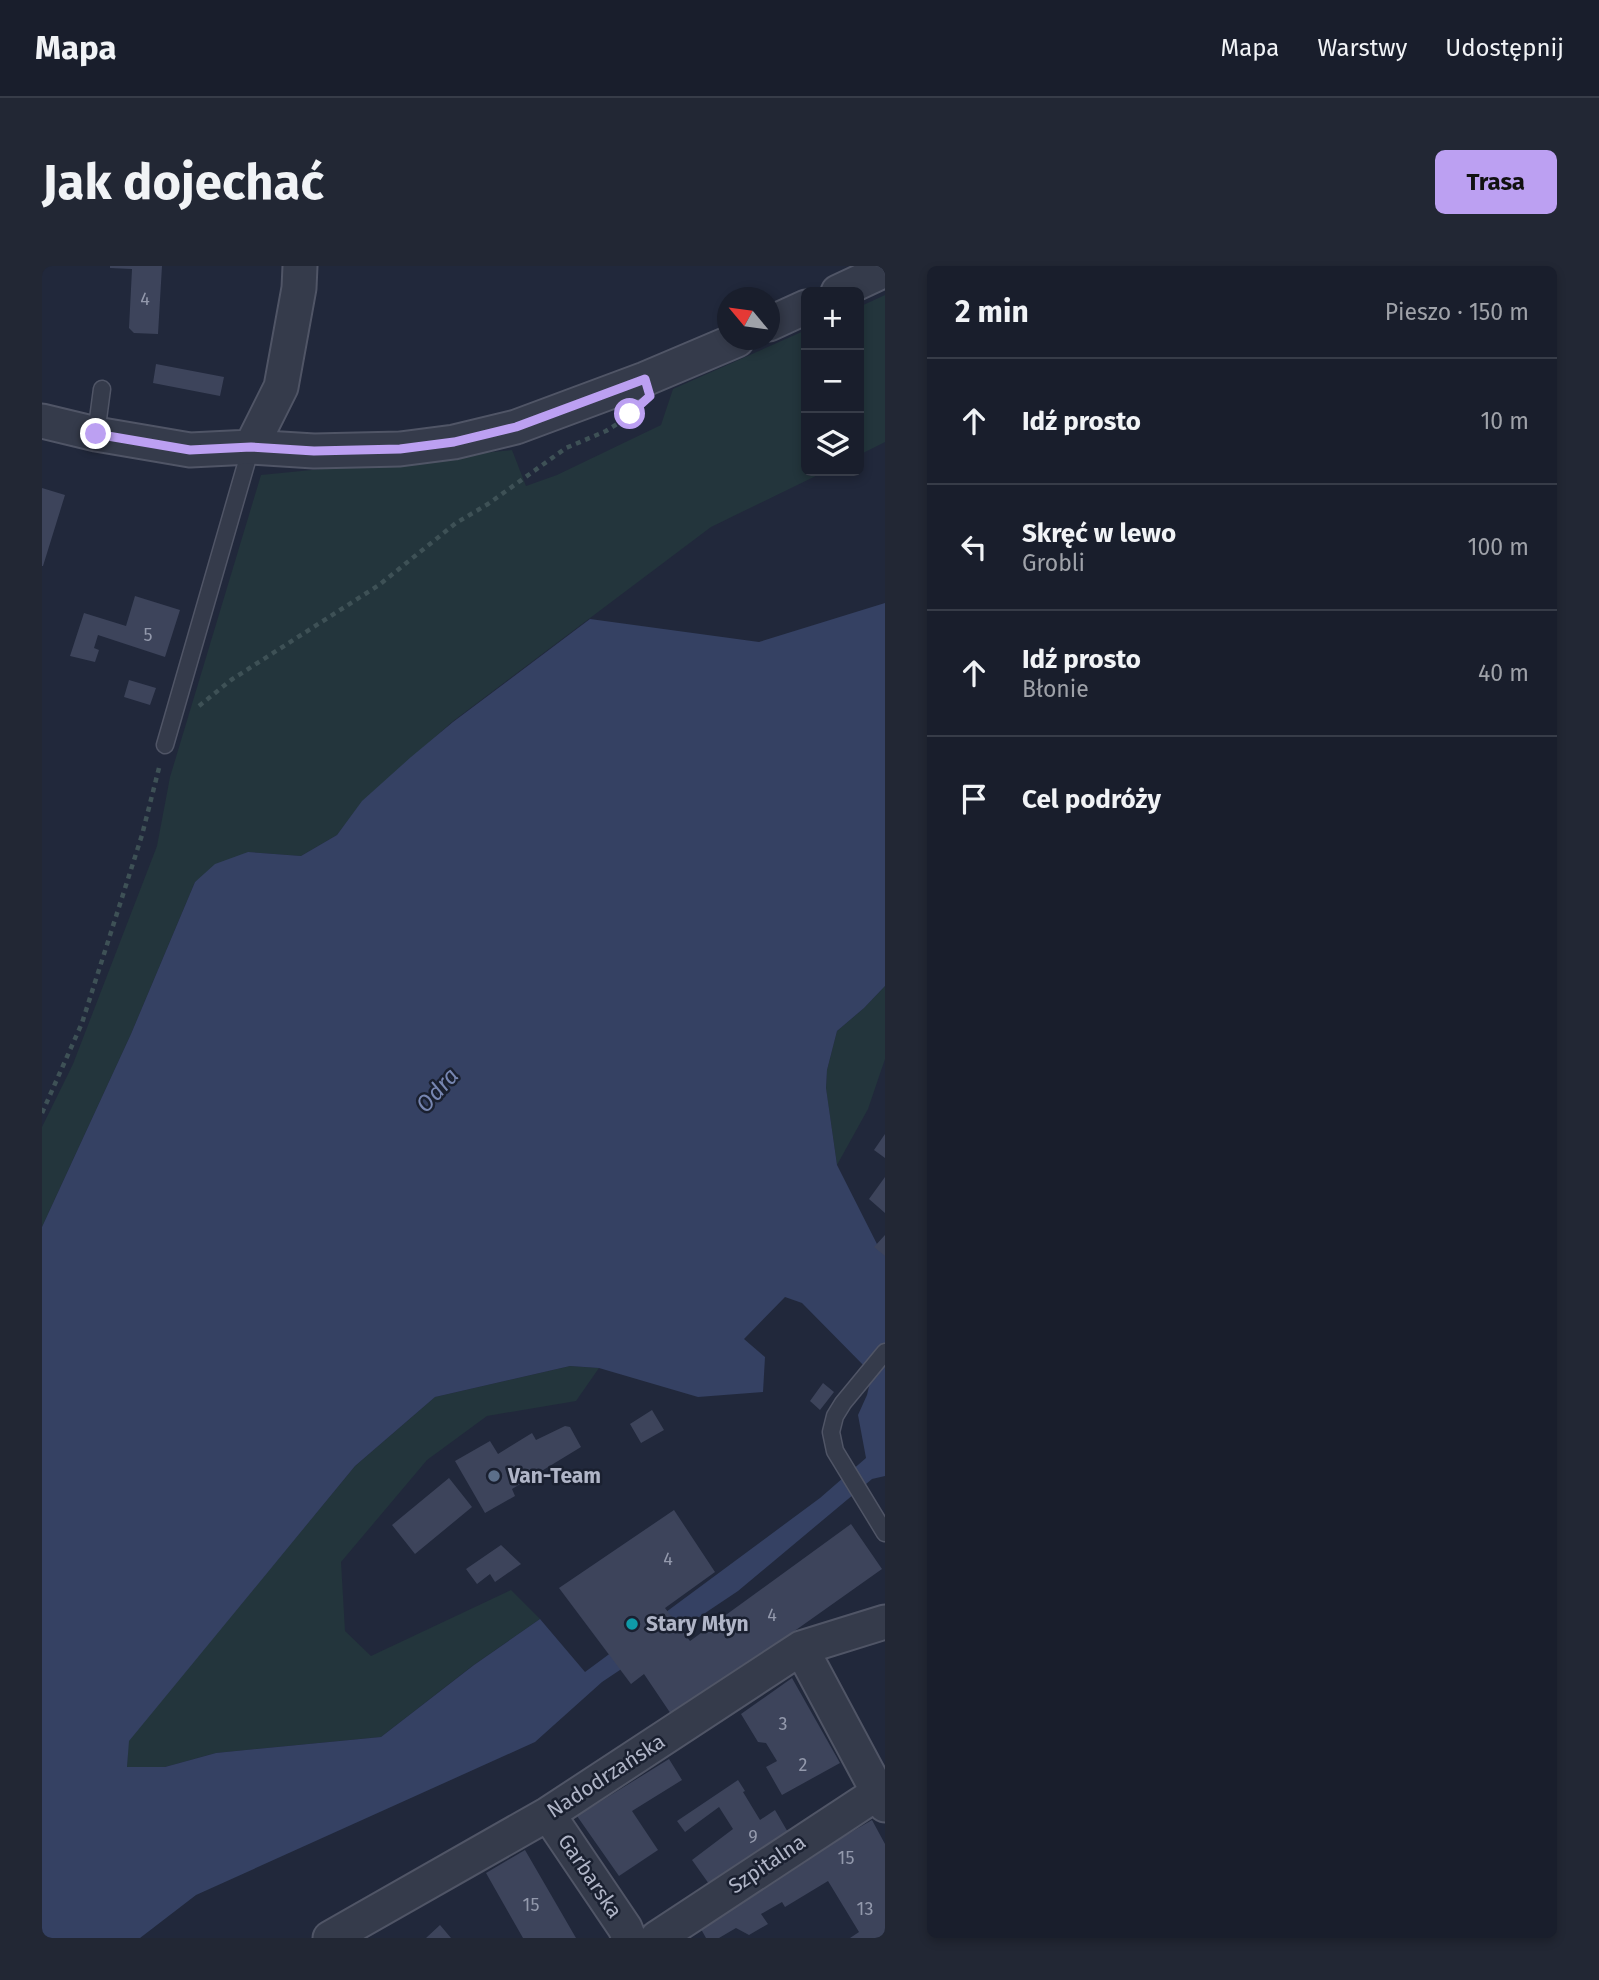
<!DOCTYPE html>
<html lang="pl">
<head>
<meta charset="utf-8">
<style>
  :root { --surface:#191e2c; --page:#222734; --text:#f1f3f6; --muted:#9fa2a9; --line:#373c48; --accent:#bca0f2 }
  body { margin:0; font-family:"Fira Sans",sans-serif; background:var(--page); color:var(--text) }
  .controls { position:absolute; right:21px; top:21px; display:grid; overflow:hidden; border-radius:10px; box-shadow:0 4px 10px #0003 }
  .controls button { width:63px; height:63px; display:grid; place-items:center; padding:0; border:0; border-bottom:2px solid var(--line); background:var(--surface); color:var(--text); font:35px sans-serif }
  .compass { position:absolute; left:675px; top:21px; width:63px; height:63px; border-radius:50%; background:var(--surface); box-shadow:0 4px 10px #0003; rotate:299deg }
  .stop { position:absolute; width:21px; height:21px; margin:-16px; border:5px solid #bca0f2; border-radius:50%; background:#fff }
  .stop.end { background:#bca0f2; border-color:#fff; box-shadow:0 2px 7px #0008 }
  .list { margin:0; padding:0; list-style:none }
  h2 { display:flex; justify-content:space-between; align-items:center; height:91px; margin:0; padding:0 28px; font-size:30px }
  h2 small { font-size:23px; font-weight:400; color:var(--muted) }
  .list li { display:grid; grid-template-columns:46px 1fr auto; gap:21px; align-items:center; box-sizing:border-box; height:126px; padding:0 28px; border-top:2px solid var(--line) }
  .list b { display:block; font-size:26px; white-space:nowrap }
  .list p { margin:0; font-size:23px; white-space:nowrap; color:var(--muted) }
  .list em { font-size:23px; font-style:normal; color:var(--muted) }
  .icon { flex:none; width:38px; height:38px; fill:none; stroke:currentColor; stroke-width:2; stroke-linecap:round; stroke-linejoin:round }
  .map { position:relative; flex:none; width:843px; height:1672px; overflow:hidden; border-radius:10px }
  header { display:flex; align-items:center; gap:42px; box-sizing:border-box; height:98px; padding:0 35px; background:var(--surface); border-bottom:2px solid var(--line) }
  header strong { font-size:33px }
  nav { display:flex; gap:38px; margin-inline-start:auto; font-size:24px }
  .intro { display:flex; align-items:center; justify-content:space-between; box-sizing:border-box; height:168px; padding:0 42px }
  h1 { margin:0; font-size:49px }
  .button { padding:18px 32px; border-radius:10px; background:var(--accent); color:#111; font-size:24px; font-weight:700 }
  main { display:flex; gap:42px; padding:0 42px }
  aside { flex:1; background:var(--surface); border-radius:10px; box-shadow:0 4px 10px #0003 }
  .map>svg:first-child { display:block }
  .green { fill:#23353c }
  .water { fill:#354163; fill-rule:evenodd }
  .building { fill:#3d445b }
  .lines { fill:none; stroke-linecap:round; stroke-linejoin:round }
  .lane-casing { stroke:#505566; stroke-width:19 }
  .street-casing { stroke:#505566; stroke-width:37 }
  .path { stroke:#3e5156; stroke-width:4.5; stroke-dasharray:5 5; stroke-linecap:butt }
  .lane { stroke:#353b4b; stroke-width:16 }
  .street { stroke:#353b4b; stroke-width:33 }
  .route { stroke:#bca0f2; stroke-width:9 }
  .service-dot { fill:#5c6f8a; stroke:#1a2030; stroke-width:2.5 }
  .culture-dot { fill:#0f9aa8; stroke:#1a2030; stroke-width:2.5 }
  .labels { text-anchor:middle; stroke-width:5; stroke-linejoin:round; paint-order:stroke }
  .number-label { font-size:18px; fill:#9399ac }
  .poi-label { font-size:21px; font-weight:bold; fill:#b0b5c7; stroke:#1a2030; text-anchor:start }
  .street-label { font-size:21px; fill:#b0b5c7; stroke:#1a2030 }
  .water-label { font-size:23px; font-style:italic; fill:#7786b1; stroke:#1a2030 }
</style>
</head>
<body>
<header>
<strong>Mapa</strong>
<nav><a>Mapa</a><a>Warstwy</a><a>Udostępnij</a></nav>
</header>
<div class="intro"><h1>Jak dojechać</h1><a class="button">Trasa</a></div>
<main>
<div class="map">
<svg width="843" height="1672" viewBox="0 0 843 1672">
  <rect width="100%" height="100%" fill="#21283b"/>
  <!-- green -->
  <path class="green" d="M843,29V176L817,189V41Z
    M764,64V205H784L669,261L410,456L321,535L295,569L259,590L206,586L153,616L89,768L0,961V861L31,798L115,580L128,511L219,209L470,184L484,220L515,209L619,159L631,123Z
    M843,720V793L826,843L795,899L784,823L785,804L795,765L822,742Z
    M528,1100L557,1102L534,1135L445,1150L385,1194L299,1296L303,1365L329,1390L469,1324L498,1353L429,1401L339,1471L174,1487L123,1501H85L86,1475L313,1200L393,1131Z"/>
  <!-- water -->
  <path class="water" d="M843,337V720L822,742L795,765L785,804L784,822L795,899L837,982L843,986V1210L830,1213L696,1325L560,1416L493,1476L154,1629L98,1672H0V961L89,768L153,616L173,598L206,586L259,590L295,569L320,535L369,491L411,456L548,353L717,376ZM743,1031L760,1037L830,1108L825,1129L816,1149L824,1192L778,1232L543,1406L498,1353L432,1399L339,1471L174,1487L123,1501H85L87,1475L313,1200L393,1131L528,1100L557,1102L656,1131L721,1126L723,1091L702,1073Z"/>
  <!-- building -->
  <path class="building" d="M68,0H120L116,68L92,67L87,62L90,3L68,2Z
    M114,98L182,111L178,130L111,117Z
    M0,222L23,229L1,300H0Z
    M93,330L138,344L123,391L56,369L52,382L57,384L53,396L28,390L42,347L84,360Z
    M87,414L114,422L108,439L82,431Z
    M843,868V892L832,884Z
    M843,911V947L827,933Z
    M843,969V990L832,981Z
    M781,1117L792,1126L778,1144L768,1135Z
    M610,1144L622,1164L599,1177L588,1158Z
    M523,1160L528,1161L539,1181L470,1223L473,1230L443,1247L413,1195L448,1175L456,1188L490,1167L494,1174Z
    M407,1212L430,1241L373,1288L350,1259Z
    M632,1244L673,1306L623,1342L648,1375L809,1258L840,1303L631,1451L602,1408L589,1418L517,1322Z
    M459,1279L479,1298L453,1316L448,1308L435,1318L424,1303Z
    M750,1412L798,1497L740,1529L724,1501L735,1495L724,1477L716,1476L699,1448Z
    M627,1493L640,1514L590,1545L616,1584L577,1610L535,1550Z
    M696,1514L703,1525L701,1526L718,1554L733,1544L747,1568L667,1618L650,1594L691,1563L677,1541L643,1566L635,1555Z
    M830,1554L843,1578V1672H808L817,1666L786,1615L743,1641L740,1636L719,1648L726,1658L707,1669L694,1662L677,1672H664L655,1656Z
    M483,1584L534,1672H481L444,1607Z
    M398,1659L409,1672H384Z"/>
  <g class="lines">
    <!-- lane casing -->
    <g class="lane-casing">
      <path id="lane" d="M54,168L60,123
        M123,479L209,181
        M843,1086L801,1137L793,1150L789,1166L793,1185L843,1267"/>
    </g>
    <!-- street casing -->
    <g class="street-casing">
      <path id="street" d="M796,26L843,4
        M727,58L764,41
        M0,155L54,168L148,184L209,181L272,185L358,183L412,176L474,161L603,113L695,74
        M209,181L239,121L257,22L258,0
        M759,1382L843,1539
        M506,1548L583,1662L587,1672
        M288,1672L506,1548L759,1382L843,1356
        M615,1672L843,1522"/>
    </g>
    <!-- path -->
    <path class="path" d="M157,440L189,414L337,319L414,257L446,238L524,182L564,165L575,158
      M0,847L40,757L100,569L118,498"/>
    <!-- lane -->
    <use href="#lane" class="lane"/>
    <!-- street -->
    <use href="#street" class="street"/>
  </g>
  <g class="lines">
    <!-- route -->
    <path class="route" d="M54,168L148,184L209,181L272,185L358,183L412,176L474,161L603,113L608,130L588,148"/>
  </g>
  <!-- markers -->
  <circle class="service-dot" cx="452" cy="1210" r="7"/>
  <circle class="culture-dot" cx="590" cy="1358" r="7"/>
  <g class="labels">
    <!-- number labels -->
    <g class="number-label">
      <text x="103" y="39">4</text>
      <text x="106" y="375">5</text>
      <text x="626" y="1299">4</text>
      <text x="730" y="1355">4</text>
      <text x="741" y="1464">3</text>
      <text x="761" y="1505">2</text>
      <text x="711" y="1577">9</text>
      <text x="804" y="1598">15</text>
      <text x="489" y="1645">15</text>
      <text x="823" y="1649">13</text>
    </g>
    <!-- poi labels -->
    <g class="poi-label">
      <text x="466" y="1217">Van-Team</text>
      <text x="604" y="1365">Stary Młyn</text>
    </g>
    <!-- street labels -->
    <g class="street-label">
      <text transform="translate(564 1510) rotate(-33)" y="7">Nadodrzańska</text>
      <text transform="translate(725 1598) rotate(-34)" y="7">Szpitalna</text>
      <text transform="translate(548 1610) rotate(56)" y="7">Garbarska</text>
    </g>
    <!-- water labels -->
    <g class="water-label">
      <text transform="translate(395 824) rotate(-48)" y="8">Odra</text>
    </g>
  </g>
</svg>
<div class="controls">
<button>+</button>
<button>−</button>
<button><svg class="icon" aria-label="layers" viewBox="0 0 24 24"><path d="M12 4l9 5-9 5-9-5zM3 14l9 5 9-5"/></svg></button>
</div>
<svg class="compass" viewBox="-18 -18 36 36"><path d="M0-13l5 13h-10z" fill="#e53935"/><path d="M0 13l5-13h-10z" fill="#9fa2a9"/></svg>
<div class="stop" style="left:588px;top:148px"></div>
<div class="stop end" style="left:54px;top:168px"></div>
</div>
<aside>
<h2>2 min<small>Pieszo · 150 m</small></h2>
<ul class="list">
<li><svg class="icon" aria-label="ahead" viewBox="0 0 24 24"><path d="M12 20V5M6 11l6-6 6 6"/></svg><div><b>Idź prosto</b></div><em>10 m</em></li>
<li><svg class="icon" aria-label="left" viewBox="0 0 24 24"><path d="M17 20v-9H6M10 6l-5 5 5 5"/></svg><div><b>Skręć w lewo</b><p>Grobli</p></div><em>100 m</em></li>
<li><svg class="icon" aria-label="ahead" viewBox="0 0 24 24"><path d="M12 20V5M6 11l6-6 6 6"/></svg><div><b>Idź prosto</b><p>Błonie</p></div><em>40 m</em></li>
<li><svg class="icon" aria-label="arrive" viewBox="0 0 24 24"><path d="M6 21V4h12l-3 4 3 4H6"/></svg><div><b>Cel podróży</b></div></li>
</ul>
</aside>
</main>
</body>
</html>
